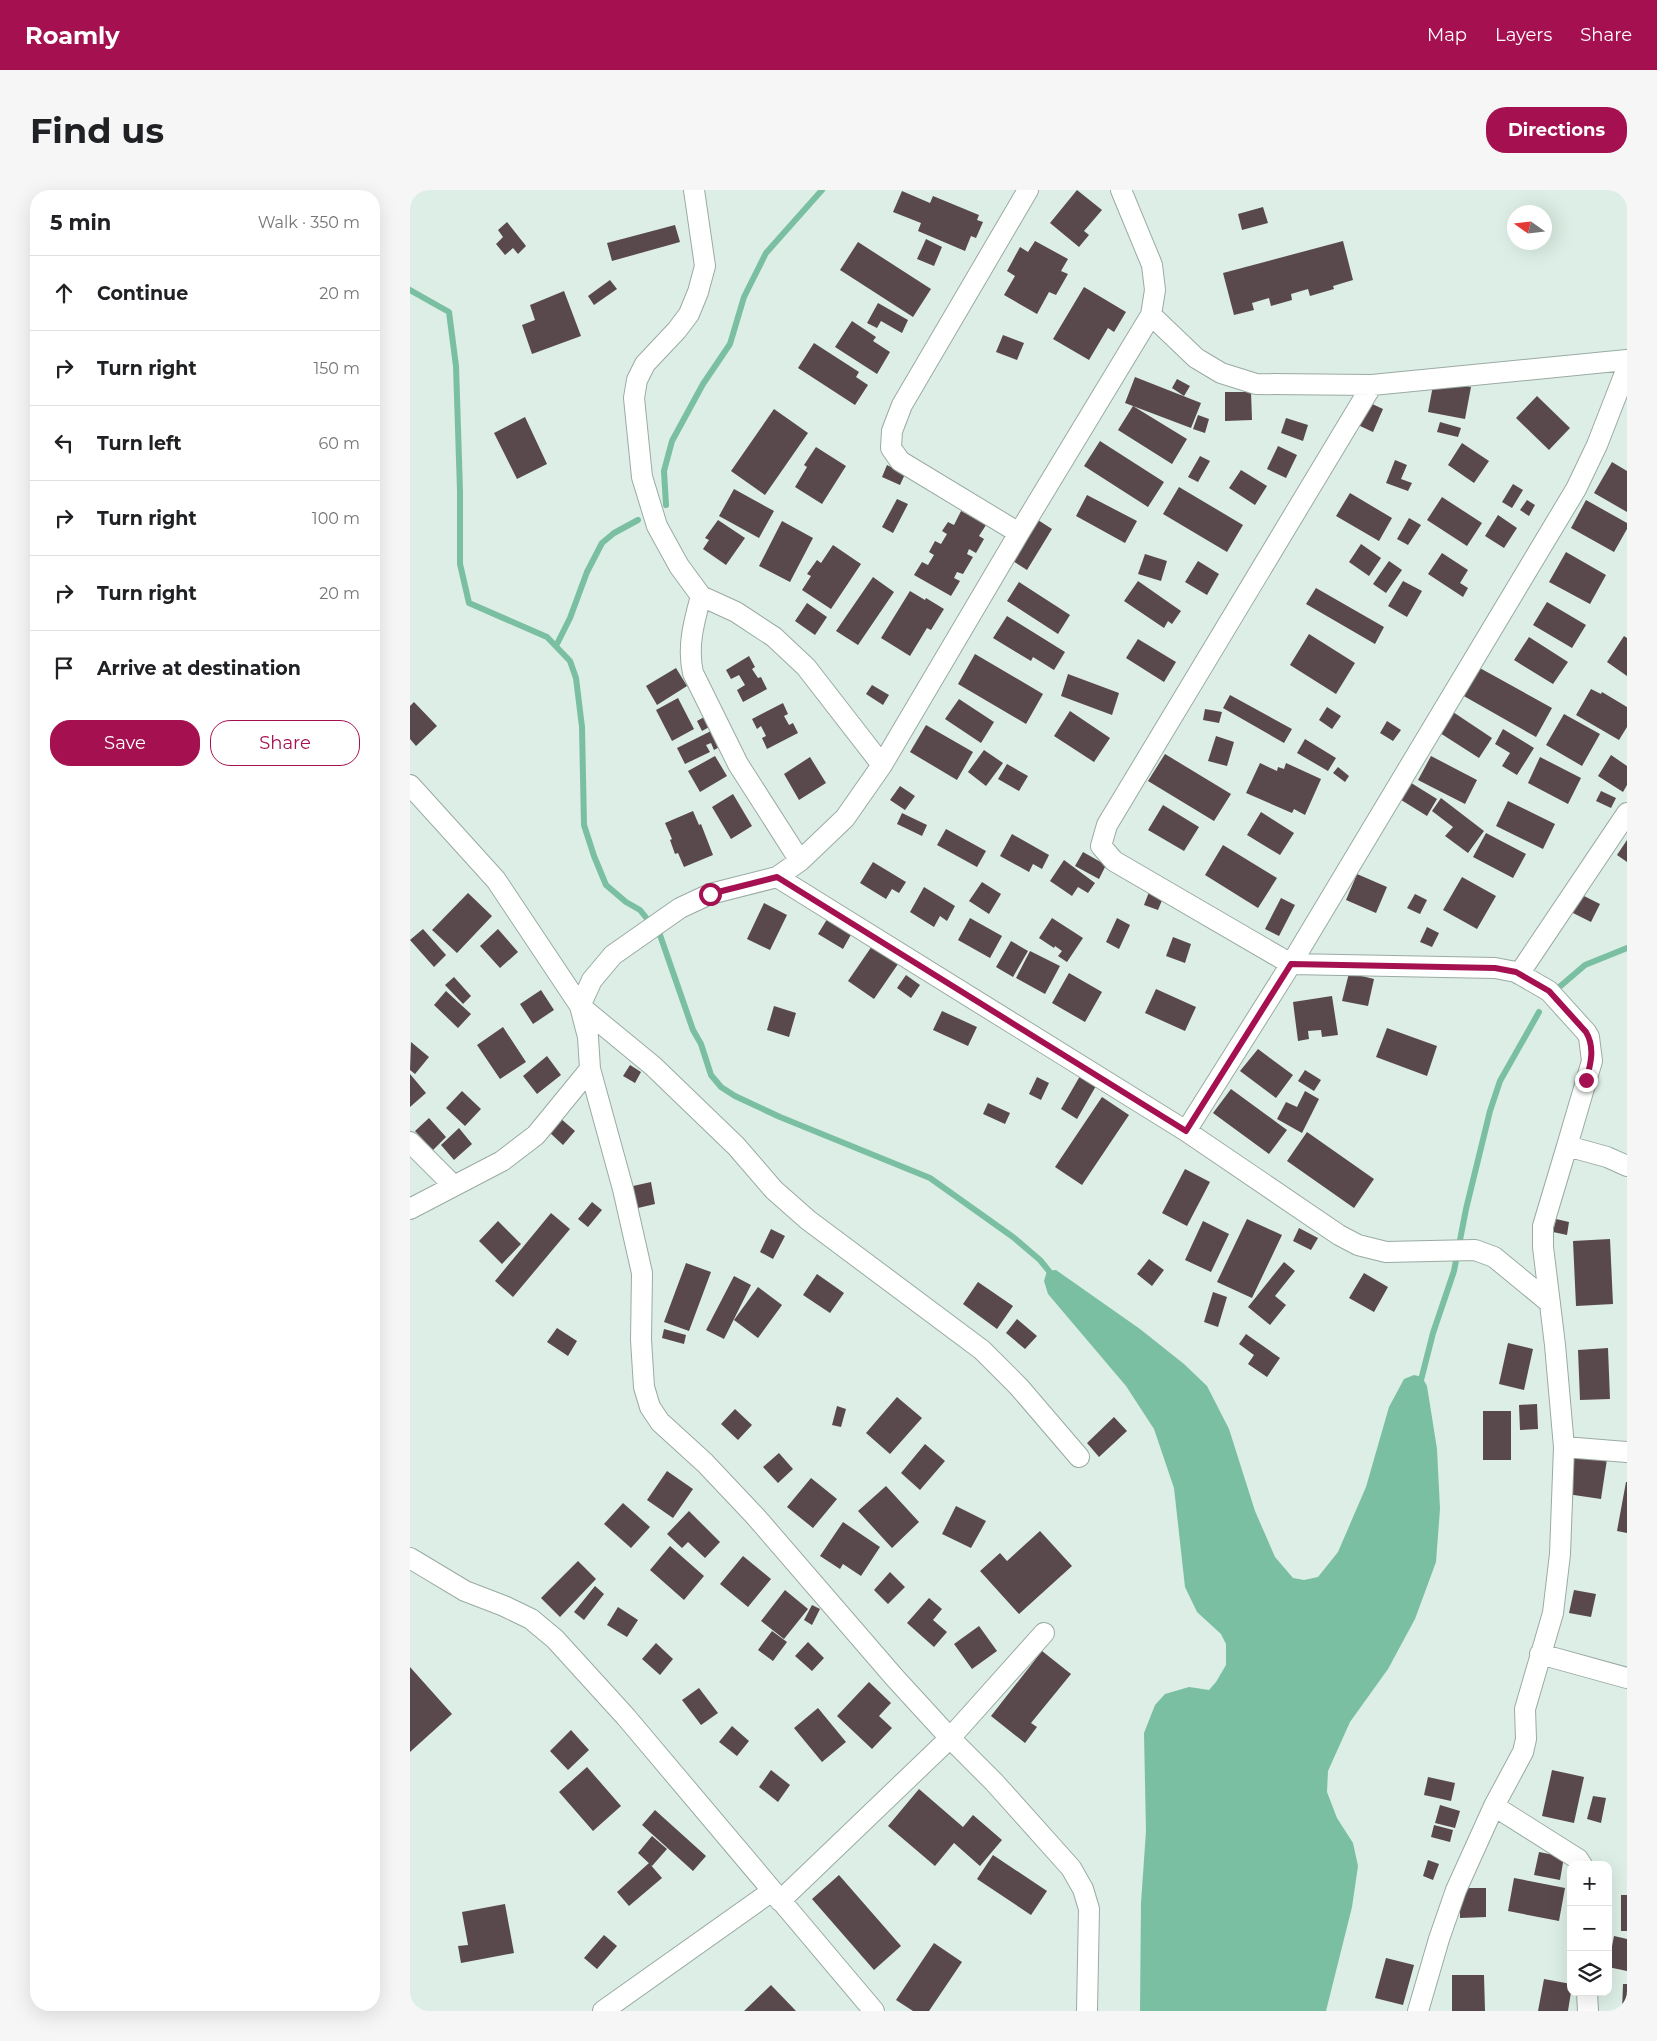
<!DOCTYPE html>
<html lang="en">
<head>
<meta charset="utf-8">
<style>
  :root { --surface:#fff; --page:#f6f6f6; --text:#202124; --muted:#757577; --line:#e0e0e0; --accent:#a51150 }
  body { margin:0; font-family:Montserrat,sans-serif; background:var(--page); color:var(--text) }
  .controls { position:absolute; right:15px; bottom:15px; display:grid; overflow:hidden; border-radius:10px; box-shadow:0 5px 20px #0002 }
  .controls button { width:45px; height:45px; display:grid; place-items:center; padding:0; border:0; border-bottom:1px solid var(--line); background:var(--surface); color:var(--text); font:25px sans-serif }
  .compass { position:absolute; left:1097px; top:15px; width:45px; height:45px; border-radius:50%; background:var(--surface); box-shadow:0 5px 20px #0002; rotate:284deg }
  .stop { position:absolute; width:15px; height:15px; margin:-11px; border:4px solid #a51150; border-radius:50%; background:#fff }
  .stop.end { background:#a51150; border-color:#fff; box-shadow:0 1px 5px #0008 }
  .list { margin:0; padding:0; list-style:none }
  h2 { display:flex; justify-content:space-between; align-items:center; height:65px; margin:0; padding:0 20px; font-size:21px }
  h2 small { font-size:16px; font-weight:400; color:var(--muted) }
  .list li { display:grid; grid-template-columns:32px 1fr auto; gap:15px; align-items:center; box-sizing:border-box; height:75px; padding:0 20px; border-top:1px solid var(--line) }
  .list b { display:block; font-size:19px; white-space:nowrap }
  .list em { font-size:16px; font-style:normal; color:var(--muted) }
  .actions { display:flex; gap:10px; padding:15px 20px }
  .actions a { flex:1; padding:11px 0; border:1px solid var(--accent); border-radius:20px; text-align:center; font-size:18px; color:var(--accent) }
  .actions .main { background:var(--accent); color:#fff }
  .icon { flex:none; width:28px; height:28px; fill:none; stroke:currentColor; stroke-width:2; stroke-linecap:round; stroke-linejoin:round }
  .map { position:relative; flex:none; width:1217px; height:1821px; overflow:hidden; border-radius:20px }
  header { display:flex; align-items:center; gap:30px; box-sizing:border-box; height:70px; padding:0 25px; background:var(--accent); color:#fff }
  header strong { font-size:24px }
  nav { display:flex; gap:28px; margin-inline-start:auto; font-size:18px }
  .intro { display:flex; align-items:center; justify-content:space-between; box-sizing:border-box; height:120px; padding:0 30px }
  h1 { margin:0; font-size:35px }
  .button { padding:12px 22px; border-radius:20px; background:var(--accent); color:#fff; font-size:18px; font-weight:700 }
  main { display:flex; gap:30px; padding:0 30px }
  aside { flex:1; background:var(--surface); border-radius:20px; box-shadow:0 5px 20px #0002 }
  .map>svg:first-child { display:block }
  .water { fill:#7abfa2 }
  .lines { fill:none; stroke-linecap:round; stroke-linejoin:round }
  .stream { stroke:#7abfa2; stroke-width:6 }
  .building { fill:#59494c }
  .minor-casing { stroke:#99aba2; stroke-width:22 }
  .minor { stroke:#fff; stroke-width:20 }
  .route { stroke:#a51150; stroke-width:6 }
</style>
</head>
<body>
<header>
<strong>Roamly</strong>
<nav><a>Map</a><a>Layers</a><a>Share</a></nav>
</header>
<div class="intro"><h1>Find us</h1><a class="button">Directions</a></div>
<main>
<aside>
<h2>5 min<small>Walk · 350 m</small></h2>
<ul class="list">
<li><svg class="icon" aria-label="ahead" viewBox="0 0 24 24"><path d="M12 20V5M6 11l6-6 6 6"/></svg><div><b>Continue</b></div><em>20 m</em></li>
<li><svg class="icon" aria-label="right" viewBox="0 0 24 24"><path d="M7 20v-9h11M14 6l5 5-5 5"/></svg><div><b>Turn right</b></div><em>150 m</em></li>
<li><svg class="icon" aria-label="left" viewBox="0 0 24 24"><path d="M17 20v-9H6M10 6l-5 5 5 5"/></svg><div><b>Turn left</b></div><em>60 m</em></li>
<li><svg class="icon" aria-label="right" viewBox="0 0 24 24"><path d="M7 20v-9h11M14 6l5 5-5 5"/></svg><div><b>Turn right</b></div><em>100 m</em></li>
<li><svg class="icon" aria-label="right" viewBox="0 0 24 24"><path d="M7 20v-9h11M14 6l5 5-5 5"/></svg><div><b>Turn right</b></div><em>20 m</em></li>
<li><svg class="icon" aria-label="arrive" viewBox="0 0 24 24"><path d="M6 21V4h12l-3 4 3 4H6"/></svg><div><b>Arrive at destination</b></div></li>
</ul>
<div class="actions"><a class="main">Save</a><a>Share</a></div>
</aside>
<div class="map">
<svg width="1217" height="1821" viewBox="0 0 1217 1821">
  <rect width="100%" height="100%" fill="#dceee5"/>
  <!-- water -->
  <path class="water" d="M646,1080L730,1139L774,1174L797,1196L819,1239L845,1321L865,1367L883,1388L894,1390L908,1387L928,1362L956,1297L979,1217L994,1189L1004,1185L1012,1187L1017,1196L1027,1259L1030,1319L1026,1372L1005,1429L978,1479L940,1532L918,1581L917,1602L927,1628L943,1653L948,1676L942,1717L916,1821H730L731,1713L736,1641L734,1543L745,1515L755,1504L779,1497L799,1500L806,1492L816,1475V1454L811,1444L787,1422L775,1397L764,1298L744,1239L716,1196L638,1104L634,1091L637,1081Z"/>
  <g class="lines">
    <!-- stream -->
    <path class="stream" d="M0,100L39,122L46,176L50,301V374L59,413L137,447L160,471L166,488L172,537L174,635L184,666L196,695L216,712L230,720L250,745L283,840L291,854L301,885L311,897L325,906L370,927L520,988L603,1047L630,1070L643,1086
      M256,315L254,281L262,251L293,194L320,154L334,107L356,63L412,0
      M146,456L160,428L177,382L192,353L204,343L228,330
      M1147,799L1175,775L1217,758
      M1010,1194L1023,1143L1044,1081L1056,1019L1080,921L1090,891L1129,822"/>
  </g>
  <!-- building -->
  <path class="building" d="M667,0L692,20L674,41L679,45L669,57L640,33Z
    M492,1L520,13L523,6L569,25L567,30L573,32L566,48L561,46L555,61L508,41L511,33L483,22Z
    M853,17L858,33L832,40L828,24Z
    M97,32L116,56L108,64L103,58L95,65L86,54L93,47L88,40Z
    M265,35L270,52L202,71L197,53Z
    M516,49L532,57L524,76L507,69Z
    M625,51L658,69L651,81L658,84L646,105L639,102L627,124L594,105L605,86L597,81L610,57L618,62Z
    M933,51L943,90L923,96L924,99L900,106L898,99L881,104L882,110L861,116L859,108L842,113L844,120L824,125L813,83Z
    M448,52L521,99L503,127L430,80Z
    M200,90L207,99L184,115L178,106Z
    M674,97L716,122L704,142L698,138L679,170L643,149Z
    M154,101L171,146L122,164L112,135L125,130L120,115Z
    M468,113L498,130L492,143L471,131L467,138L457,133Z
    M442,131L466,147L463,151L480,162L467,184L425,157Z
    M593,145L614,153L607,170L586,162Z
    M404,153L449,182L446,187L458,195L445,215L388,178Z
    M725,187L791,213L781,238L715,213Z
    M767,189L780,196L774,206L762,198Z
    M1024,190L1061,197L1055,229L1018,222Z
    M815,202H841L842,230L815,231Z
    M1127,206L1160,238L1139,260L1106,228Z
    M958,212L973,219L963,242L948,235Z
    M723,216L777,249L762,274L708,240Z
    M364,219L398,243L355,305L321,281Z
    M788,225L799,229L795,243L783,239Z
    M115,227L137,274L107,289L84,243Z
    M876,228L898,235L893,251L871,243Z
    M1030,232L1051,238L1048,247L1027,242Z
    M690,251L754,292L738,317L674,276Z
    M1052,253L1079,271L1064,293L1038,275Z
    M868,256L887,265L876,288L857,279Z
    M406,257L436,276L412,314L385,297L397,277L394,275Z
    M790,266L800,271L788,292L778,287Z
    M985,270L997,275L991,289L1002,293L998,301L976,293Z
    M1202,272L1217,281V322L1184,303Z
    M477,275L495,284L490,295L472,287Z
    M831,280L857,296L845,315L819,298Z
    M1103,294L1113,300L1102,318L1092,312Z
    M769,297L833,335L817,362L753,324Z
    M324,299L364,321L349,348L309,326Z
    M940,303L982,328L969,351L926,326Z
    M677,305L727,331L715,353L666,326Z
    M1032,307L1072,333L1057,356L1017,330Z
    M487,309L498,314L483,343L472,337Z
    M1117,310L1125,315L1119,326L1110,320Z
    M1176,310L1217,333V339L1204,362L1161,338Z
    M551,321L576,335L569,346L574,349L566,363L559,359L557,364L563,367L553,384L547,382L544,388L550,391L541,406L504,385L512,372L518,375L524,365L519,362L525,351L531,354L537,344L532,341L538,332L544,335Z
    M1088,325L1107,338L1094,358L1075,346Z
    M999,328L1011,335L998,355L987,349Z
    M308,330L335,348L316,375L293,359L299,350L295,348Z
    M628,330L642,339L617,380L603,371Z
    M372,331L403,348L380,392L349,376Z
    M951,354L971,368L959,386L939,372Z
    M423,355L451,374L421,419L392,400L401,386L397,384L407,370L411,373Z
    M1156,362L1196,385L1180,414L1139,392Z
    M1032,363L1058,380L1050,393L1058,398L1053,407L1018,384Z
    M735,364L757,371L751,391L728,384Z
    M788,371L809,384L797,405L775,392Z
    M979,371L992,380L976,403L963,394Z
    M463,387L484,402L448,455L426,441Z
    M728,391L771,421L762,434L758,431L754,438L714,411Z
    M993,391L1012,401L997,427L978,416Z
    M609,392L660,425L648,444L597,411Z
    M906,398L974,437L965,454L896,414Z
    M500,401L515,410L516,408L534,419L521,440L517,438L500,466L471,448Z
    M1137,412L1176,435L1162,458L1123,435Z
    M397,413L417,427L405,445L385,431Z
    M597,426L655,462L644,480L623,467L621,471L583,448Z
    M899,444L945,473L926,504L880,475Z
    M1214,446L1217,448V486L1197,472Z
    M1119,447L1158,472L1143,494L1104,470Z
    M728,449L766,472L754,492L716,468Z
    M565,464L633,504L616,534L548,494Z
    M339,466L345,477L342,479L348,488L351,487L357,499L333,512L327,500L335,495L329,485L321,489L316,480Z
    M1068,477L1142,518L1126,547L1052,505Z
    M266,478L277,496L247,515L236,496Z
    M658,484L709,503L702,525L651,506Z
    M462,495L479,505L473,515L456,504Z
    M1181,499L1191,504L1192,502L1217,517V537L1209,550L1166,525Z
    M820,505L882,539L874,553L813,518Z
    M268,508L284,539L262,551L246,520Z
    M549,509L584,532L571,553L535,529Z
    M4,512L27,536L6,556L0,549V516Z
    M373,513L378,524L374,526L379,535L383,533L388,543L357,559L352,548L356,546L351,536L347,539L342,529Z
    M917,517L931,526L922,539L909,530Z
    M795,519L812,522L809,533L793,530Z
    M660,521L700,548L684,572L644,546Z
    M1043,522L1082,548L1069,568L1030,543Z
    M1154,524L1190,544L1172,576L1136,555Z
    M296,526L301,536L292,541L287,531Z
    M977,531L991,540L983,551L970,543Z
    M516,535L563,562L547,590L500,562Z
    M305,539L313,555L304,560L301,553L296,555L300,562L275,574L267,558Z
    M1093,539L1124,558L1107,585L1092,576L1100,563L1085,554Z
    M806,546L824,552L817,576L798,571Z
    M895,549L926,568L918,581L887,563Z
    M574,560L593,573L576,596L558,582Z
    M755,564L821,604L804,631L738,591Z
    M1201,565L1217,576V595L1213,602L1188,586Z
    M305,566L317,586L290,602L278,581Z
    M1021,566L1067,590L1055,614L1008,590Z
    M400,567L416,593L389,610L374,584Z
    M1130,567L1171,588L1158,614L1118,593Z
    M850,573L867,581L868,577L874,579L876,573L911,589L895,625L884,619L882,623L836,603Z
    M597,574L618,586L609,601L588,589Z
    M928,577L939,586L935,592L923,583Z
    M998,591L1027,609L1017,626L988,608Z
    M490,596L505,606L495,620L480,610Z
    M1191,601L1206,608L1201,618L1186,611Z
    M323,604L342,636L321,649L302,617Z
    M1031,608L1074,641L1058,663L1035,646L1043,637L1022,621Z
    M1098,611L1145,634L1133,659L1086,636Z
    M753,615L789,637L774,661L738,640Z
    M283,621L289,635L291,634L303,665L274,677L268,663L265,664L260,650L262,649L255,633Z
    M851,622L884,643L870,665L837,645Z
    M492,623L517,635L512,646L487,634Z
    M536,639L576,661L567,677L527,655Z
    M1076,643L1116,664L1103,688L1063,667Z
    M602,644L639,665L632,679L623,674L619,682L590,666Z
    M1217,650V672L1207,665Z
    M813,655L867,688L848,718L795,685Z
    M673,662L696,675L689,689L665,676Z
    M654,670L685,693L678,703L668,697L662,706L640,691Z
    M463,672L496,692L489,703L482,699L476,709L450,693Z
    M947,684L977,697L966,723L936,710Z
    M1052,687L1086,706L1067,739L1033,720Z
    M572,692L591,704L579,724L559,711Z
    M514,697L545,716L537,731L530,726L524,737L500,722Z
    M739,702L753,708L748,720L734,715Z
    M58,703L82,726L47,763L22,740Z
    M1005,704L1017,710L1010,724L997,718Z
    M1170,704L1190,714L1181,732L1161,722Z
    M871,708L885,715L869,746L855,739Z
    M354,713L377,725L360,760L337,749Z
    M419,726L443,741L433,759L408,744Z
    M560,728L592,746L580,768L548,750Z
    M642,728L673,748L657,772L648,766L652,761L645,756L644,758L629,748Z
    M707,728L720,735L709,759L696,752Z
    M1017,737L1029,743L1022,757L1010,752Z
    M13,739L36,765L24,777L0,750Z
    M88,739L108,762L90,778L70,756Z
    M763,747L781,754L775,773L756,766Z
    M601,751L618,761L603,787L586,777Z
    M462,756L488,774L464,809L438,791Z
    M620,761L650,776L635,804L606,788Z
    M659,783L692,802L675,832L642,813Z
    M939,783L964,789L958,816L932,811Z
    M496,785L510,795L501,808L487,798Z
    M44,787L61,806L53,814L35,795Z
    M746,799L786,817L775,841L735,823Z
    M131,800L144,820L123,834L110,814Z
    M36,801L61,824L48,838L24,815Z
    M922,806L928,845L912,847L911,840L898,841L899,849L888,851L883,812Z
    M364,816L386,823L379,847L357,840Z
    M532,821L567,837L558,856L523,840Z
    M93,837L116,872L90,889L67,855Z
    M977,838L1027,856L1017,886L966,867Z
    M1,852L19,867L5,884L0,880Z
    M848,859L883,885L866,908L830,881Z
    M137,866L151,885L127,904L113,886Z
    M220,875L231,882L225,893L213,886Z
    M895,880L911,890L904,901L888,891Z
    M0,884L16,903L0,917Z
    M670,886L686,896L667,929L651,919Z
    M627,887L639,893L631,910L619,904Z
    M821,899L877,940L859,964L803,923Z
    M52,901L71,919L55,936L36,918Z
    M895,901L909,909L892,943L867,929L876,912L887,917Z
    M692,907L719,925L672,995L645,977Z
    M578,913L600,923L595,934L573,924Z
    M19,928L36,947L23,960L5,941Z
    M150,928L165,941L153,955L138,941Z
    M49,938L62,954L44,970L31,955Z
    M897,942L964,989L944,1018L877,971Z
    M775,979L800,992L777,1036L752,1023Z
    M241,992L245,1014L228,1018L223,996Z
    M182,1012L192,1020L178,1037L168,1029Z
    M141,1023L160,1039L103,1107L85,1091Z
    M837,1029L872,1045L842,1108L807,1092Z
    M1146,1029L1159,1032L1157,1045L1143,1042Z
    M88,1031L111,1054L92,1074L69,1051Z
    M793,1031L819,1044L801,1082L775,1070Z
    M889,1038L908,1048L901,1060L883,1051Z
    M361,1039L375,1046L363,1069L350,1062Z
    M1200,1049L1203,1114L1166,1116L1163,1051Z
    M739,1069L754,1080L742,1096L727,1084Z
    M874,1072L885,1081L865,1106L876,1115L860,1135L838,1117Z
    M276,1073L301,1082L279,1141L254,1132Z
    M954,1083L978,1097L964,1122L939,1108Z
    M407,1084L434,1103L420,1123L393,1105Z
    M324,1086L341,1095L314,1149L296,1140Z
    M568,1092L603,1116L587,1139L553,1114Z
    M348,1097L372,1115L348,1148L324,1130Z
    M803,1102L817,1107L808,1137L794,1132Z
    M607,1129L627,1146L615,1159L596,1143Z
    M147,1138L167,1151L158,1166L137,1152Z
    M254,1139L276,1145L274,1154L252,1148Z
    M836,1144L870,1168L857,1187L838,1174L844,1165L829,1154Z
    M1098,1153L1123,1159L1114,1200L1089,1194Z
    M1198,1158L1200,1209L1170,1210L1168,1160Z
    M487,1207L512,1228L480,1264L456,1243Z
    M1127,1214L1128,1239L1110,1240L1109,1215Z
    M427,1216L436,1219L431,1237L422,1235Z
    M325,1219L342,1235L328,1250L311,1234Z
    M1073,1221H1101V1270H1073Z
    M704,1227L717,1241L689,1267L677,1253Z
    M515,1254L535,1271L510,1300L491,1283Z
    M369,1263L383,1279L368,1293L353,1277Z
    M1162,1264L1197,1269L1191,1309L1157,1304Z
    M257,1281L283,1299L263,1328L237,1310Z
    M401,1288L427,1309L403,1338L377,1317Z
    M1216,1292H1217V1343L1207,1341Z
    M476,1296L509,1332L482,1358L448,1321Z
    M213,1313L240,1337L221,1358L194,1334Z
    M546,1316L576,1331L561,1358L532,1344Z
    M279,1321L310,1352L295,1368L278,1352L272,1358L257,1344Z
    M433,1332L470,1357L451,1386L433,1374L430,1379L410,1366Z
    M630,1341L662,1376L609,1424L570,1381L590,1363L597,1371Z
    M260,1356L294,1386L274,1410L240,1380Z
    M333,1366L361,1389L338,1417L310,1394Z
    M168,1371L186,1389L150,1427L131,1408Z
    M480,1382L495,1397L478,1414L464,1400Z
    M185,1396L194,1404L174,1430L164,1422Z
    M375,1400L398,1419L374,1449L351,1431Z
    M1164,1400L1186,1404L1181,1427L1159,1423Z
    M519,1408L532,1419L523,1430L537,1442L524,1457L497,1433Z
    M402,1415L410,1419L402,1435L394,1430Z
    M208,1417L228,1430L217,1447L197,1435Z
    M569,1436L587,1461L562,1479L544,1454Z
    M362,1441L377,1452L363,1471L348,1460Z
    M398,1452L414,1468L402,1481L385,1466Z
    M246,1453L263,1469L250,1485L232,1469Z
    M632,1461L661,1484L621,1533L627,1537L615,1553L581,1526Z
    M0,1477L42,1524L0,1562Z
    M459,1492L481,1513L469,1526L482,1538L462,1559L427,1526Z
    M289,1498L308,1523L291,1535L272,1510Z
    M408,1518L436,1552L412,1572L384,1538Z
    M322,1536L339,1551L327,1566L309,1552Z
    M161,1540L179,1560L158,1580L140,1561Z
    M177,1577L211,1616L183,1641L149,1602Z
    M361,1580L380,1595L368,1612L349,1597Z
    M1142,1580L1174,1587L1164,1633L1132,1626Z
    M1018,1587L1045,1593L1041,1611L1014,1605Z
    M509,1599L553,1637L563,1625L592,1650L570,1676L544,1653L525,1676L478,1636Z
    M1183,1606L1196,1608L1191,1633L1177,1629Z
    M1030,1615L1050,1621L1045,1638L1025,1633Z
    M245,1620L296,1666L283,1681L232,1635Z
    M1024,1635L1043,1640L1040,1652L1021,1647Z
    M242,1646L257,1659L242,1676L228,1663Z
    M1129,1662L1154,1667L1150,1690L1124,1685Z
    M583,1665L637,1701L621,1725L567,1689Z
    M1018,1670L1029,1674L1023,1690L1013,1686Z
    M239,1673L252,1688L219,1716L207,1702Z
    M429,1685L491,1756L464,1780L402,1709Z
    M1104,1688L1155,1698L1149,1731L1098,1721Z
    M1050,1698H1076V1727L1050,1728Z
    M1211,1705H1217V1741H1211Z
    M95,1714L104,1763L51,1773L48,1756L58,1755L52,1722Z
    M194,1745L207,1756L187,1779L174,1768Z
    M1204,1746L1217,1749V1781L1198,1777Z
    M524,1753L552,1772L519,1821H503L486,1810Z
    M976,1768L1004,1775L993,1815L965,1808Z
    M1042,1785H1074L1075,1821H1042Z
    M1134,1789L1161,1794V1802L1158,1821H1128Z
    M1213,1794H1217V1821H1212Z
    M361,1795L386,1821H334Z"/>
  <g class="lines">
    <!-- minor casing -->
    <g class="minor-casing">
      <path id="minor" d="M284,0L295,76L288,102L279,124L267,140L235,174L227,190L224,208L232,287L247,336L269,376L291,406L326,422L364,447L396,477L472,575
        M741,125L786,168L811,183L846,194L962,195L1217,170
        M962,195L697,635L691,656L704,671L881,774L1085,778L1106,782L1139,801L1176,842L1179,847L1182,871L1157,956
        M609,343L490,271L481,258L482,241L492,215L618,0
        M291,406C284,432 277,456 283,483L328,574L390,671
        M0,595L86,690L170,816L243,876L326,956L364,1000L398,1030L572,1160L609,1197L669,1267
        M367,687L776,941L929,1045L948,1055L976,1062L1065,1060L1084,1067L1140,1113
        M1109,784L1217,623
        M776,941L881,774L1166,299L1187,255L1217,178
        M0,952L43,995
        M0,1019L92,971L126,945L180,879
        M1154,1257L1217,1262
        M0,1368L55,1401L94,1416L121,1429L145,1449L216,1527L464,1821
        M1130,1464L1217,1488
        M1084,1616L1168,1669L1172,1675
        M370,1711L540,1548L634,1443
        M1177,1802L1178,1821
        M193,1821L362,1701
        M677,1821L679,1719L673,1699L661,1678L584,1592L540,1548L485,1488L346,1327L295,1273L250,1232L240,1217L234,1197L231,1150L232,1083L213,999L180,879L178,847L170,816L182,790L203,765L270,718L300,704L367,687L390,671L435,628L472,575L609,343L741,125L745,100L742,75L711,0
        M1008,1821L1029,1749L1046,1700L1084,1616L1113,1562L1116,1549L1115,1519L1143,1423L1150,1364L1154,1257L1145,1155L1133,1057V1036L1157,956L1197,967L1217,976"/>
    </g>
    <!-- minor -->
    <use href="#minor" class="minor"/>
  </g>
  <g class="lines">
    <!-- route -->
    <path class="route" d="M300,704L367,687L776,941L881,774L1085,778L1106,782L1139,801L1176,842C1185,857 1181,874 1176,890"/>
  </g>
</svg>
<div class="controls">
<button>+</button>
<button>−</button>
<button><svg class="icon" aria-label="layers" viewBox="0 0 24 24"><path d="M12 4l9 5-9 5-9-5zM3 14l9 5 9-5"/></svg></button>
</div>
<svg class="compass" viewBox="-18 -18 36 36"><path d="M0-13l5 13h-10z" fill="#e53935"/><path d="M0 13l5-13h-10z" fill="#757577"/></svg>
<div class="stop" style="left:300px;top:704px"></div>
<div class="stop end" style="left:1176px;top:890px"></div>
</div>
</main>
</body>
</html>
